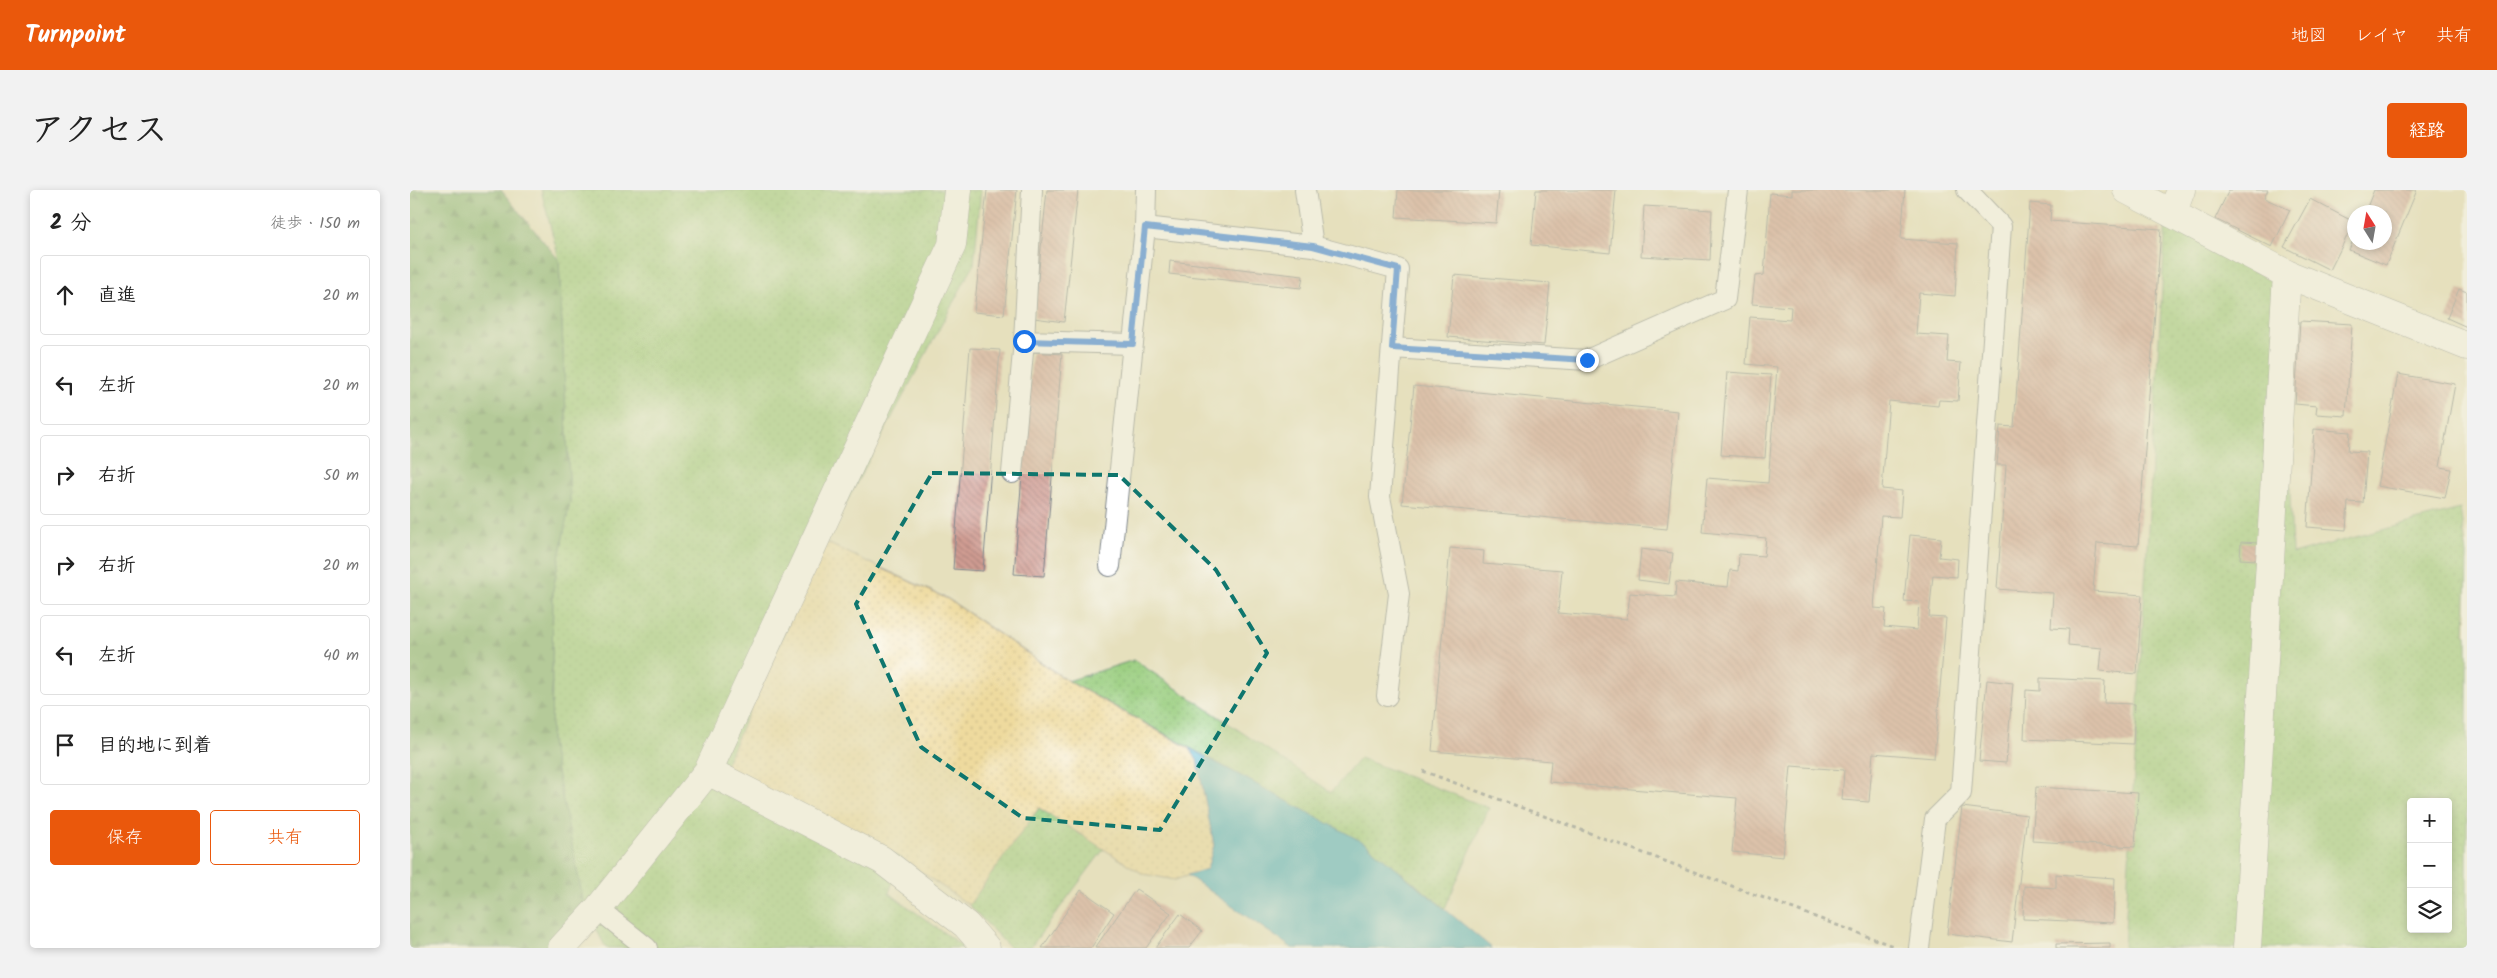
<!DOCTYPE html>
<html lang="ja">
<head>
<meta charset="utf-8">
<style>
  :root { --surface:#fff; --page:#f2f2f2; --text:#222; --muted:#767676; --line:#e0e0e0; --accent:#ea580c }
  body { margin:0; font-family:Kalam,"Klee One",sans-serif; background:var(--page); color:var(--text) }
  .controls { position:absolute; right:15px; bottom:15px; display:grid; overflow:hidden; border-radius:5px; box-shadow:0 2px 8px #0003 }
  .controls button { width:45px; height:45px; display:grid; place-items:center; padding:0; border:0; border-bottom:1px solid var(--line); background:var(--surface); color:var(--text); font:25px sans-serif }
  .compass { position:absolute; left:1937px; top:15px; width:45px; height:45px; border-radius:50%; background:var(--surface); box-shadow:0 2px 8px #0003; rotate:349deg }
  .stop { position:absolute; width:15px; height:15px; margin:-11px; border:4px solid #1a73e8; border-radius:50%; background:#fff }
  .stop.end { background:#1a73e8; border-color:#fff; box-shadow:0 1px 5px #0008 }
  .list { margin:0; padding:0; list-style:none }
  h2 { display:flex; justify-content:space-between; align-items:center; height:65px; margin:0; padding:0 20px; font-size:21px }
  h2 small { font-size:16px; font-weight:400; color:var(--muted) }
  .list li { display:grid; grid-template-columns:32px 1fr auto; gap:15px; align-items:center; box-sizing:border-box; height:80px; margin:0 10px 10px; padding:0 10px; border:1px solid var(--line); border-radius:5px }
  .list b { display:block; font-size:19px; white-space:nowrap }
  .list em { font-size:16px; font-style:normal; color:var(--muted) }
  .actions { display:flex; gap:10px; padding:15px 20px }
  .actions a { flex:1; padding:11px 0; border:1px solid var(--accent); border-radius:5px; text-align:center; font-size:18px; color:var(--accent) }
  .actions .main { background:var(--accent); color:#fff }
  .icon { flex:none; width:28px; height:28px; fill:none; stroke:currentColor; stroke-width:2; stroke-linecap:round; stroke-linejoin:round }
  .map { position:relative; flex:none; width:2057px; height:758px; overflow:hidden; border-radius:5px }
  header { display:flex; align-items:center; gap:30px; box-sizing:border-box; height:70px; padding:0 25px; background:var(--accent); color:#fff }
  header strong { font-size:24px }
  nav { display:flex; gap:28px; margin-inline-start:auto; font-size:18px }
  .intro { display:flex; align-items:center; justify-content:space-between; box-sizing:border-box; height:120px; padding:0 30px }
  h1 { margin:0; font-size:35px }
  .button { padding:12px 22px; border-radius:5px; background:var(--accent); color:#fff; font-size:18px; font-weight:700 }
  main { display:flex; gap:30px; padding:0 30px }
  aside { flex:1; background:var(--surface); border-radius:5px; box-shadow:0 2px 8px #0003 }
  .map>svg:first-child { display:block }
  .grass { fill:url(#grass-dots); stroke:#5a7e6e; fill-rule:evenodd }
  .forest { fill:url(#forest-firs); stroke:#4a7066 }
  .sand { fill:url(#sand-dots); stroke:#84847e }
  .water { fill:#49b1c7; stroke:#327092 }
  .building { fill:url(#building-back-hatch) }
  .lines { fill:none; stroke-linecap:round; stroke-linejoin:round }
  .service-casing { stroke:#80888e; stroke-width:22 }
  .minor-casing { stroke:#80888e; stroke-width:29 }
  .path { stroke:#80888e; stroke-width:3; stroke-dasharray:4 4; stroke-linecap:butt }
  .service { stroke:#fff; stroke-width:20 }
  .minor { stroke:#fff; stroke-width:28 }
  .route { stroke:#1a73e8; stroke-width:6 }
  .marked { fill:none; stroke:#0f766e; stroke-width:4; stroke-dasharray:10 6; stroke-linejoin:round }
</style>
</head>
<body>
<header>
<strong>Turnpoint</strong>
<nav><a>地図</a><a>レイヤ</a><a>共有</a></nav>
</header>
<div class="intro"><h1>アクセス</h1><a class="button">経路</a></div>
<main>
<aside>
<h2>2 分<small>徒歩 · 150 m</small></h2>
<ul class="list">
<li><svg class="icon" aria-label="ahead" viewBox="0 0 24 24"><path d="M12 20V5M6 11l6-6 6 6"/></svg><div><b>直進</b></div><em>20 m</em></li>
<li><svg class="icon" aria-label="left" viewBox="0 0 24 24"><path d="M17 20v-9H6M10 6l-5 5 5 5"/></svg><div><b>左折</b></div><em>20 m</em></li>
<li><svg class="icon" aria-label="right" viewBox="0 0 24 24"><path d="M7 20v-9h11M14 6l5 5-5 5"/></svg><div><b>右折</b></div><em>50 m</em></li>
<li><svg class="icon" aria-label="right" viewBox="0 0 24 24"><path d="M7 20v-9h11M14 6l5 5-5 5"/></svg><div><b>右折</b></div><em>20 m</em></li>
<li><svg class="icon" aria-label="left" viewBox="0 0 24 24"><path d="M17 20v-9H6M10 6l-5 5 5 5"/></svg><div><b>左折</b></div><em>40 m</em></li>
<li><svg class="icon" aria-label="arrive" viewBox="0 0 24 24"><path d="M6 21V4h12l-3 4 3 4H6"/></svg><div><b>目的地に到着</b></div></li>
</ul>
<div class="actions"><a class="main">保存</a><a>共有</a></div>
</aside>
<div class="map">
<svg width="2057" height="758" viewBox="0 0 2057 758">
  <defs>
    <pattern id="grass-dots" width="8" height="8" patternUnits="userSpaceOnUse" patternTransform="scale(1.25)"><rect width="8" height="8" fill="#99cd7e"/><path d="M2 2h.1M6 6h.1" fill="none" stroke="#83b06f" stroke-width="1.8" stroke-linecap="round"/></pattern>
    <pattern id="forest-firs" width="22" height="20" patternUnits="userSpaceOnUse" patternTransform="scale(1.25)"><rect width="22" height="20" fill="#7ab06d"/><path d="M5 1l3.5 6h-7zM16 11l3.5 6h-7z" fill="#63905d"/></pattern>
    <pattern id="sand-dots" width="8" height="8" patternUnits="userSpaceOnUse" patternTransform="scale(1.25)"><rect width="8" height="8" fill="#eeda9e"/><path d="M2 2h.1M6 6h.1" fill="none" stroke="#ccbb8a" stroke-width="1.8" stroke-linecap="round"/></pattern>
    <pattern id="building-back-hatch" width="6" height="6" patternUnits="userSpaceOnUse" patternTransform="scale(1.25)"><rect width="6" height="6" fill="#d09c92"/><path d="M-1 5l2 2M0 0l6 6M5-1l2 2" fill="none" stroke="#a8807a"/></pattern>
  </defs>
  <rect width="100%" height="100%" fill="#fff"/>
  <filter id="ink" filterUnits="userSpaceOnUse"><feTurbulence type="fractalNoise" baseFrequency=".02" numOctaves="2"/><feDisplacementMap in="SourceGraphic" scale="10" xChannelSelector="R" yChannelSelector="G"/><feConvolveMatrix kernelMatrix="1 2 1 2 8 2 1 2 1" color-interpolation-filters="sRGB"/></filter>
  <filter id="wash" filterUnits="userSpaceOnUse"><feTurbulence type="fractalNoise" baseFrequency=".0096" numOctaves="4" result="noise"/><feDisplacementMap in="SourceGraphic" scale="20" xChannelSelector="R" yChannelSelector="G"/><feGaussianBlur stdDeviation="1.12" result="paint"/><feColorMatrix in="noise" values="0 0 0 0 0 0 0 0 0 0 0 0 0 0 0 0 0 1.4 0 .05"/><feComposite in="paint" operator="in"/></filter>
  <g filter="url(#wash)">
    <rect width="100%" height="100%" fill="#e6e0bd"/>
    <!-- grass -->
    <path class="grass" d="M131,0H571L564,74L415,352L491,668L479,703L555,758H196L174,715L141,552L143,400L160,311L149,70Z
      M1756,28L1874,99L1882,364L2050,319L2057,365L2055,444L2057,445V758H1714ZM2001,612H2038V739H2001Z
      M724,470L921,602L950,568L1079,618L1035,718L956,654L658,491Z
      M629,617L694,659L620,758H600L559,715Z"/>
    <!-- forest -->
    <path class="forest" d="M0,0H91L149,70L160,311L143,400L141,552L174,715L143,758H0Z"/>
    <!-- sand -->
    <path class="sand" d="M415,352L538,409L658,491L779,558L787,569L804,655L797,679L765,690L733,684L629,618L559,715L491,668L314,578Z"/>
    <!-- water -->
    <path class="water" d="M779,558L956,654L1082,758H882L777,685L797,679L804,655L787,569Z"/>
    <g id="blocks">
      <!-- building -->
      <path class="building" d="M577,0H607L594,125L564,122Z
        M637,0H668L654,132L624,128Z
        M988,0H1089L1086,33L986,27Z
        M1126,0H1206L1200,63L1121,55Z
        M1382,0H1495L1491,49L1548,53L1545,106L1509,103L1506,144L1539,146L1537,172L1551,173L1548,211L1529,210L1528,216L1479,211L1472,299L1492,301L1490,327L1471,326L1464,418L1476,419L1474,437L1507,440L1509,412L1494,411L1500,345L1531,348L1529,367L1548,369L1547,387L1523,385L1519,427L1536,428L1524,568L1463,563L1459,612L1432,610L1434,580L1381,576L1373,667L1322,662L1327,608L1139,592L1141,571L1022,561L1040,358L1074,361L1073,374L1152,380L1148,423L1217,429L1220,403L1265,407L1266,392L1318,397L1320,380L1328,381L1329,364L1354,366L1356,348L1292,342L1297,288L1358,293L1367,177L1336,174L1340,127L1380,130L1381,117L1342,114L1345,86L1354,85L1360,3L1382,5Z
        M1819,0H1858L1854,8L1880,20L1862,57L1805,29Z
        M1964,0H2007L1976,75L1939,60L1944,48V52H1974V22H1955Z
        M1900,9L1944,32L1920,80L1874,57Z
        M1620,13L1641,15L1640,31L1751,39L1728,356L1687,353L1683,401L1732,405L1727,484L1690,481L1692,458L1658,455L1659,439L1641,438L1643,403L1587,399L1596,275H1587L1590,236L1604,237Z
        M1234,16L1302,20L1300,70L1231,66Z
        M760,71L893,86L891,98L759,84Z
        M1044,85L1140,93L1134,155L1038,147Z
        M2049,99L2057,102V137L2037,128Z
        M1890,131L1942,134L1936,226L1906,224L1907,216L1885,214Z
        M560,158L590,160L573,381L543,379Z
        M622,162L652,164L634,386L604,384Z
        M1317,182L1361,185L1355,268L1311,265Z
        M1988,184L2045,194L2030,277L2041,279L2035,308L1967,296Z
        M1004,196L1268,221L1257,339L992,314Z
        M1904,239L1940,242L1938,261L1957,262L1953,313L1938,312L1936,340L1897,337Z
        M1831,352L1849,353L1847,370L1830,369Z
        M1231,359L1263,363L1259,394L1228,390Z
        M1630,488L1695,491L1694,513L1725,514L1723,554L1614,549L1616,500L1630,501Z
        M1577,490L1603,493L1596,573L1569,571Z
        M1626,597L1728,603L1725,657L1622,651Z
        M1552,617L1617,625L1602,752L1537,744Z
        M1646,684L1705,688L1703,733L1613,729L1614,696L1646,698Z
        M726,699L761,723L736,758H685Z
        M671,700L704,723L681,758H632Z
        M770,724L792,741L779,758H745Z
        M1700,753V758H1646V754Z"/>
    </g>
  </g>
  <g filter="url(#ink)">
    <use href="#blocks" fill-opacity="0" stroke="#80888e" stroke-width="1"/>
    <g class="lines">
      <!-- service casing -->
      <g class="service-casing">
        <path id="service" d="M736,0L735,37L903,56L895,0
          M903,56L988,79L970,307L989,404L977,506
          M614,151L723,154
          M982,158L1177,170L1315,109L1328,0
          M602,283L614,151L622,0
          M700,376L735,37
          M188,719L237,758
          M1509,758L1525,629L1551,603L1591,36L1557,0"/>
      </g>
      <!-- minor casing -->
      <g class="minor-casing">
        <path id="minor" d="M1717,0L1877,84L2057,156
          M1762,24L1771,0
          M298,581L472,670L556,735L576,758
          M152,758L188,719L298,581L542,55L548,0
          M1837,758L1877,84"/>
      </g>
      <!-- path -->
      <path class="path" d="M1013,581L1483,756"/>
      <!-- service -->
      <use href="#service" class="service"/>
      <!-- minor -->
      <use href="#minor" class="minor"/>
    </g>
  </g>
  <g class="lines" filter="url(#ink)">
    <!-- route -->
    <path class="route" d="M614,151L723,154L735,37L903,56L988,79L982,158L1177,170"/>
  </g>
  <!-- marked area -->
  <path d="M0 0H2057V758H0ZM522,283L709,285L806,380L857,463L750,640L613,628L511,557L446,414Z" fill="#e6e0bd" fill-opacity=".55" fill-rule="evenodd"/>
  <path class="marked" d="M522,283L709,285L806,380L857,463L750,640L613,628L511,557L446,414Z"/>
</svg>
<div class="controls">
<button>+</button>
<button>−</button>
<button><svg class="icon" aria-label="layers" viewBox="0 0 24 24"><path d="M12 4l9 5-9 5-9-5zM3 14l9 5 9-5"/></svg></button>
</div>
<svg class="compass" viewBox="-18 -18 36 36"><path d="M0-13l5 13h-10z" fill="#e53935"/><path d="M0 13l5-13h-10z" fill="#767676"/></svg>
<div class="stop" style="left:614px;top:151px"></div>
<div class="stop end" style="left:1177px;top:170px"></div>
</div>
</main>
</body>
</html>
